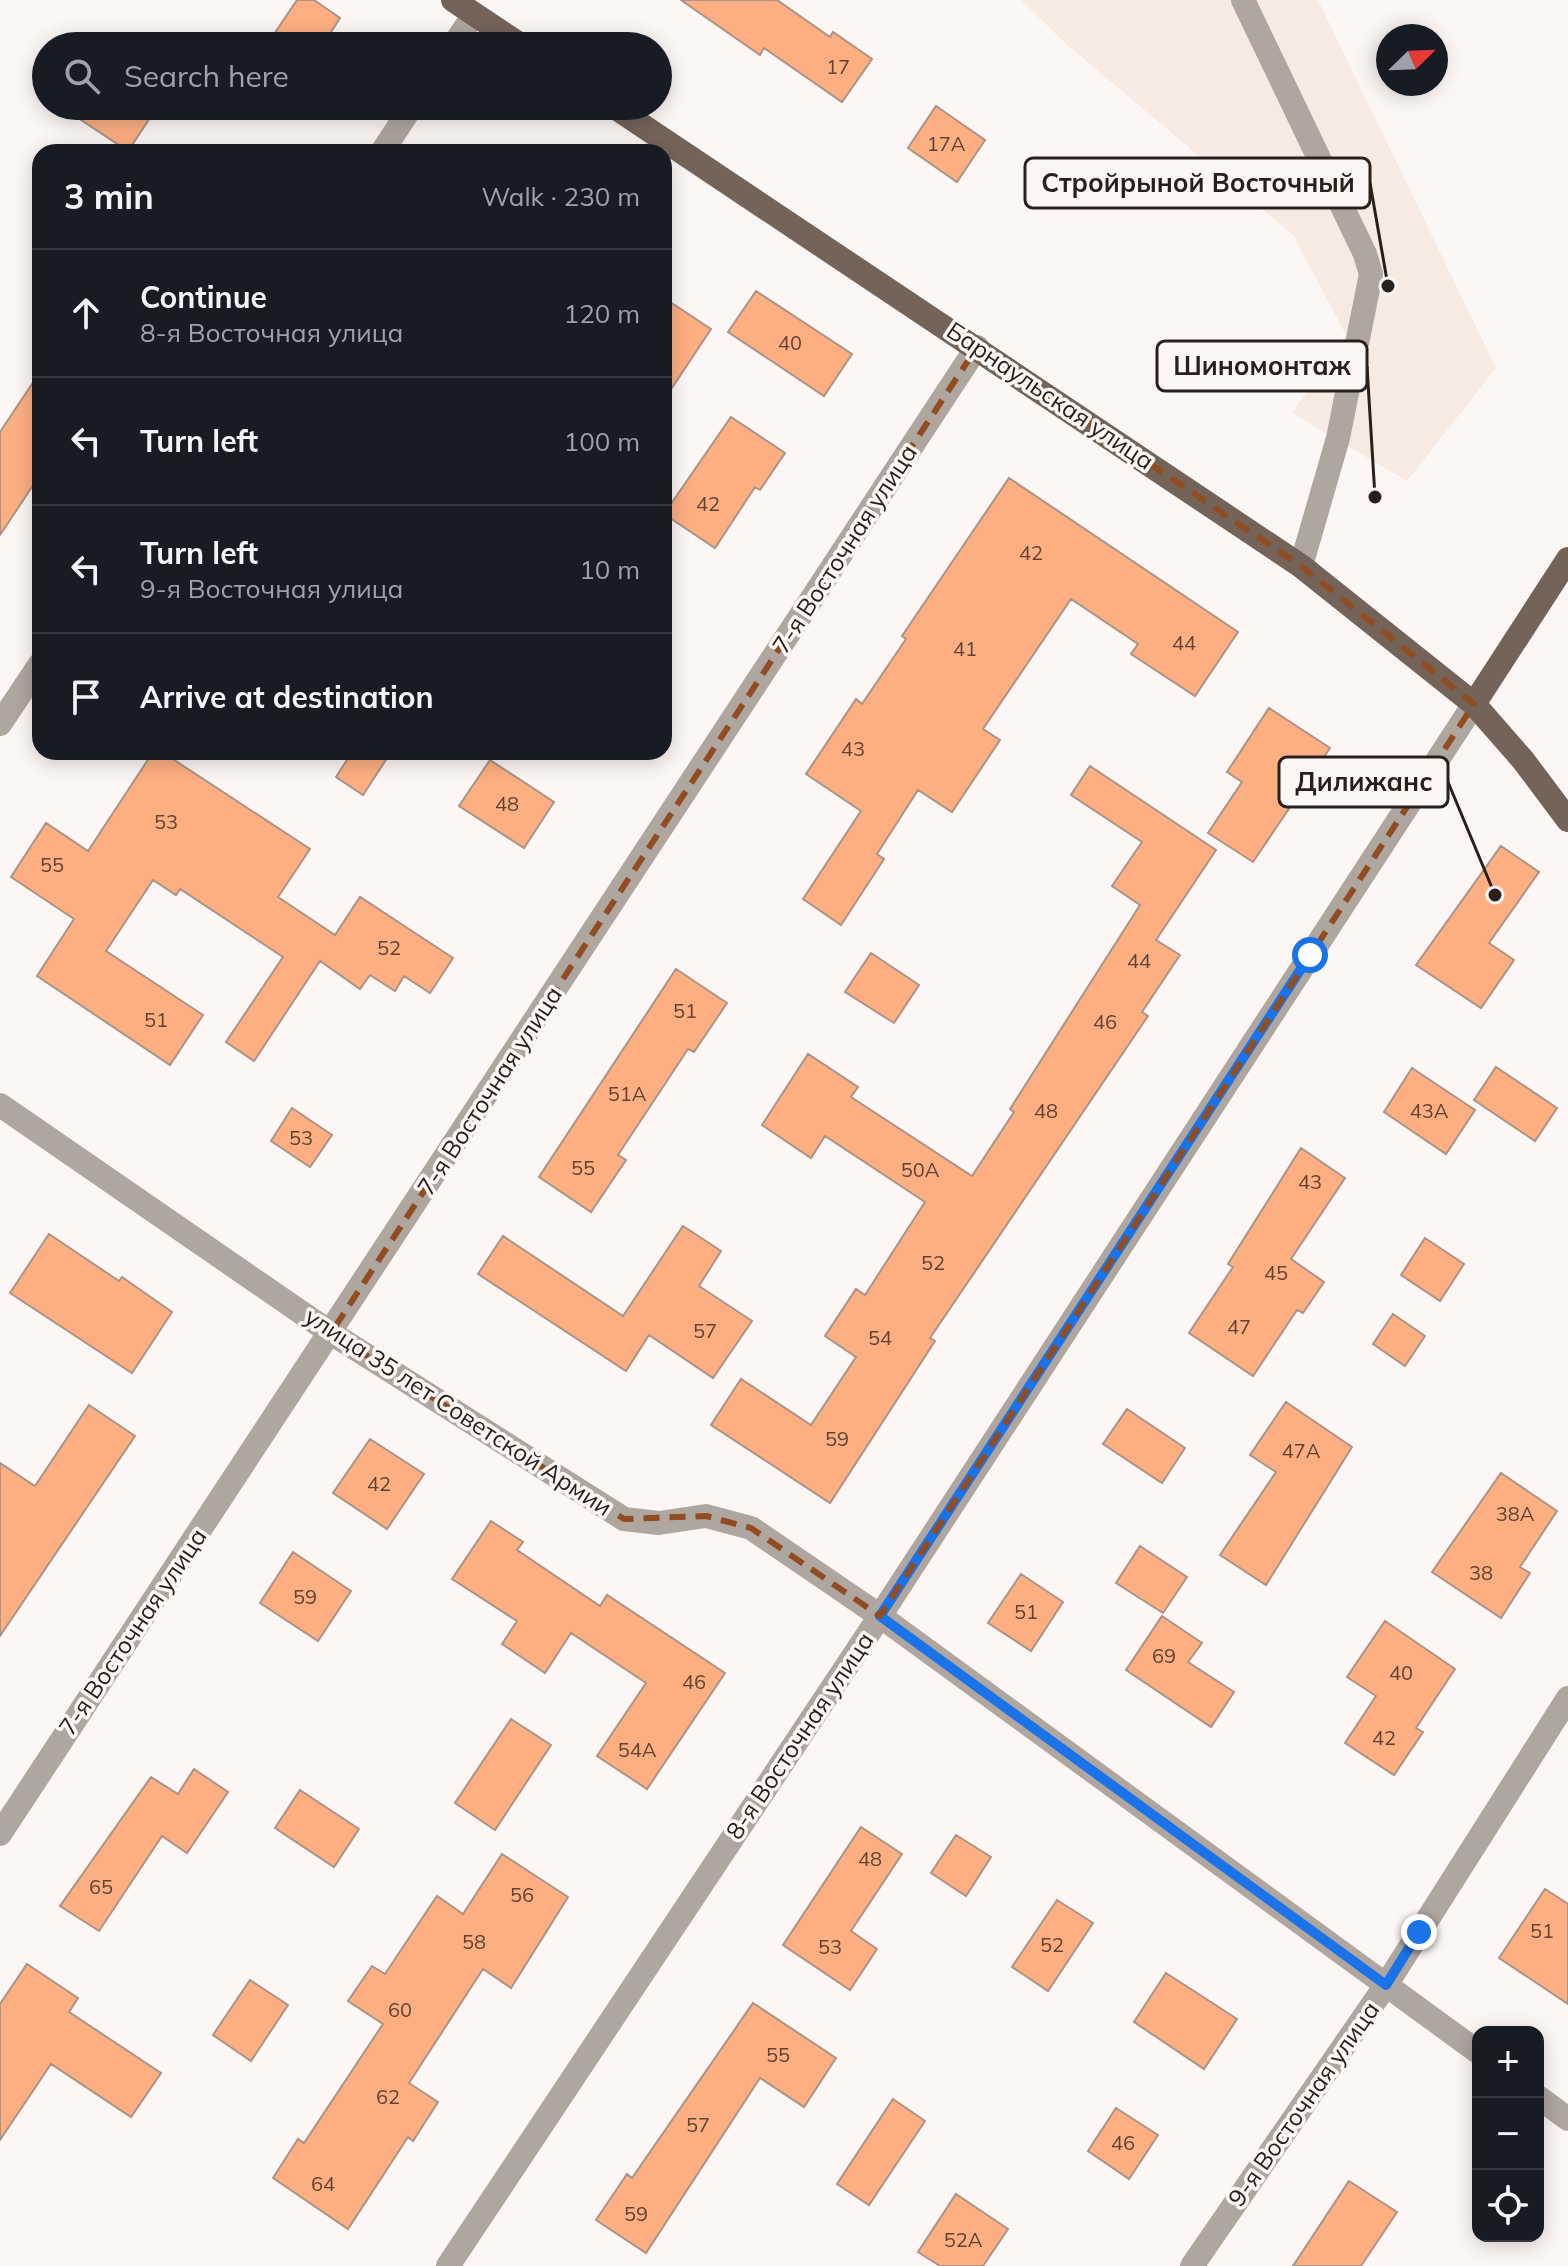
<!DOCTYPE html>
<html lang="en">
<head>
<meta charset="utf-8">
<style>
  :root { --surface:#171b24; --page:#242831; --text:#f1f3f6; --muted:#9ea1a6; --line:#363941 }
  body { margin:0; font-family:Mulish,sans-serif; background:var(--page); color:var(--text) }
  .controls { position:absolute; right:24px; bottom:24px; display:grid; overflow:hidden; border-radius:16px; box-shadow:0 4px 20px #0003 }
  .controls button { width:72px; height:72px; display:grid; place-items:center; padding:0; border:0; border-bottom:2px solid var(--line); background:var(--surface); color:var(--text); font:40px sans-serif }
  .compass { position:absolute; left:1376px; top:24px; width:72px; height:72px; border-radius:50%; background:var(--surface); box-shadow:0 4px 20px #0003; rotate:67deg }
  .stop { position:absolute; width:24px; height:24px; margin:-18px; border:6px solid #1a73e8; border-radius:50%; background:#fff }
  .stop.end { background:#1a73e8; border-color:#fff; box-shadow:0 2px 8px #0008 }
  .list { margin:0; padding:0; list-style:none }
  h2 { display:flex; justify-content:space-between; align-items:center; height:104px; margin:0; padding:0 32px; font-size:34px }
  h2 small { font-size:26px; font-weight:400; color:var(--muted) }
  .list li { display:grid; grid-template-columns:52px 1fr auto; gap:24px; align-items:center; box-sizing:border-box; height:128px; padding:0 32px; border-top:2px solid var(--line) }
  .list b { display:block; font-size:30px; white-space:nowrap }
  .list p { margin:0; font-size:26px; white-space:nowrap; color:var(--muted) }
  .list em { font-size:26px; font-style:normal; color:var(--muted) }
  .icon { flex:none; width:44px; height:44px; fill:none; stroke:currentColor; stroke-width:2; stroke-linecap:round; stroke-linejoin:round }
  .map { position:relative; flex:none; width:1568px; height:2266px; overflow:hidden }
  .search { position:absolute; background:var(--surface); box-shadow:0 4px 20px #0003; left:32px; top:32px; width:640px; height:88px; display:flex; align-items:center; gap:20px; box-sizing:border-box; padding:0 28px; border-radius:44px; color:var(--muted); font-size:30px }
  .panel { position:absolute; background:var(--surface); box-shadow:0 4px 20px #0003; left:32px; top:144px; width:640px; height:616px; border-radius:24px }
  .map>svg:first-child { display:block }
  .built { fill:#f6eae3 }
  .building { fill:#feaf81; stroke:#aa9488; stroke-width:2 }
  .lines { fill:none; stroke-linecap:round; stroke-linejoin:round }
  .minor { stroke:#b0a6a0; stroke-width:24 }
  .major { stroke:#746359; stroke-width:24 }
  .route { stroke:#1a73e8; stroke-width:10 }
  .marked { fill:none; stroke:#914d21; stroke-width:6; stroke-dasharray:16 10; stroke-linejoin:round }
  .labels { text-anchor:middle; stroke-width:7; stroke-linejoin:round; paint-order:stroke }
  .number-label { font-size:20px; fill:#5e4435 }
  .street-label { font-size:24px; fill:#29201c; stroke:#fcf7f4 }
  .leader { fill:none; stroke:#29201c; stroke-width:3 }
  .callout-dot { fill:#29201c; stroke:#fcf7f4; stroke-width:3 }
  .callout { fill:#fcf7f4; stroke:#29201c; stroke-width:3 }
  .callout-label { font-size:26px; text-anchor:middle; font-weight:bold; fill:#29201c }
</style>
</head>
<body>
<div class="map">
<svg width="1568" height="2266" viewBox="0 0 1568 2266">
  <rect width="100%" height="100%" fill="#fcf7f4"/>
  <!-- built -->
  <path class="built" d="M1021,0H1318L1496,368L1407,481L1292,413L1346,335L1294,236L1065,43Z"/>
  <!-- building -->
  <path class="building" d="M297,0H314L340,18L322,46H266Z
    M681,0H777L830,37L833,32L872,59L842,102L764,48L760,55Z
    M60,106H158L128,151Z
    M936,106L985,140L957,182L908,148Z
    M756,291L852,354L824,396L728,332Z
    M664,298L711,329L664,400Z
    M40,372V475L0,535V432Z
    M731,417L785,453L760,490L755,487L715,548L664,514Z
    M1009,478L1238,632L1195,696L1131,654L1138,644L1071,599L983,729L1000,740L952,812L918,790L877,854L884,859L841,925L803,899L861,811L806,774L856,699L862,704L906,639L902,636Z
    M1269,708L1330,748L1253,862L1208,833L1242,782L1227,772Z
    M153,752H162L310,849L278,897L335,935L360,897L453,958L430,993L404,976L395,991L370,975L360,989L320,961L254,1061L226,1042L283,957L180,889L176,895L153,880L106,951L203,1015L170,1065L37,976L74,919L11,877L46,823L88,851Z
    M352,752H391L363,795L336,777Z
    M490,760L554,802L524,848L459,806Z
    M1090,766L1216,850L1156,940L1180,955L1142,1012L1148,1016L930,1338L935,1341L830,1503L711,1425L741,1379L811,1425L856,1357L825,1336L856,1289L865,1295L925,1202L825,1136L811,1158L762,1125L808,1054L858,1087L851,1097L972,1176L1014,1112L1010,1109L1140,905L1112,886L1142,842L1071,795Z
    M1501,846L1539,872L1489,943L1514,960L1481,1008L1416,965Z
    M871,953L919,985L894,1023L845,992Z
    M676,969L727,1003L694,1052L688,1049L618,1155L626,1160L591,1212L539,1177Z
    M1496,1067L1557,1108L1535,1141L1474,1100Z
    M1412,1068L1475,1110L1446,1154L1384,1112Z
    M292,1108L332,1135L310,1167L271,1141Z
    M1301,1148L1345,1178L1291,1259L1324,1282L1303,1313L1297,1310L1253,1376L1189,1333L1233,1267L1228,1264Z
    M683,1226L721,1251L699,1286L752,1321L713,1378L649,1335L626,1371L478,1274L503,1236L623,1316Z
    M49,1234L119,1281L122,1277L172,1312L132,1373L10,1293Z
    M1425,1238L1464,1264L1440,1301L1401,1275Z
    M1393,1314L1425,1336L1405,1366L1373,1344Z
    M1286,1402L1352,1447L1266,1585L1220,1555L1276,1472L1250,1455Z
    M89,1405L135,1436L0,1636V1463L35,1486Z
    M1127,1409L1185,1448L1162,1483L1103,1444Z
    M370,1439L424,1474L387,1529L333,1493Z
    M1501,1473L1557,1511L1520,1567L1530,1573L1501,1618L1432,1572Z
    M491,1521L523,1542L517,1550L600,1606L607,1595L725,1673L647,1789L597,1756L646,1683L571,1633L545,1673L502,1644L517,1621L452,1579Z
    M1140,1546L1187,1577L1163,1613L1116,1583Z
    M293,1552L351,1591L318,1641L260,1603Z
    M1021,1574L1063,1602L1031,1651L988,1623Z
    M1162,1616L1202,1643L1188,1662L1234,1692L1211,1727L1126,1670Z
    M1385,1621L1455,1669L1416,1728L1423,1732L1394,1775L1345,1743L1376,1696L1347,1677Z
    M511,1719L551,1745L495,1830L455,1803Z
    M194,1769L228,1792L187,1853L162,1836L99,1931L60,1906L151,1777L178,1794Z
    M300,1790L359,1829L334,1867L275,1828Z
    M861,1827L902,1854L851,1931L877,1949L850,1990L783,1945Z
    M956,1835L991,1857L966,1896L931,1873Z
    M502,1854L568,1897L511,1988L483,1969L409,2083L438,2102L413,2141L408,2137L348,2229L273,2178L298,2139L304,2143L383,2024L348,2001L372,1966L385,1974L437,1896L463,1914Z
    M1545,1889L1568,1904V2004L1499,1958Z
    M1057,1900L1093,1923L1048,1991L1012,1967Z
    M27,1964L78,1998L69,2012L161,2073L131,2117L51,2064L0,2140V2004Z
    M1166,1973L1237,2019L1204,2069L1134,2022Z
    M250,1980L288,2005L251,2061L213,2035Z
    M753,2003L836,2058L804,2107L760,2078L646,2253L596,2220L627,2174L632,2178Z
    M893,2099L925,2121L869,2205L837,2184Z
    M1116,2108L1158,2135L1129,2179L1088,2151Z
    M1349,2181L1397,2212L1361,2266H1293Z
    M956,2194L1008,2229L983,2266H940L918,2252Z"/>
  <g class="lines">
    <!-- minor -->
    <path class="minor" d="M1243,0L1365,254L1371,274L1338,438L1301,566
      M453,46L474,14
      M382,152L412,106
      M0,724L40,664
      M0,1105L331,1333L624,1519L659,1523L706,1516L751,1528L880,1616L1478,2052
      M0,1834L977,347
      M1538,2097L1568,2119
      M448,2266L880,1616L1474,704
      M1192,2266L1386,1985L1568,1698"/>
    <!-- major -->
    <path class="major" d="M453,0L522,46
      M613,106L1301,566L1474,704L1523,760L1568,820
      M1474,704L1568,559"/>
  </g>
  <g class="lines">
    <!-- route -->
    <path class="route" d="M1310,955L880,1616L1386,1985L1419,1932"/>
  </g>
  <!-- marked area -->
  <path class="marked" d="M977,347L1301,566L1474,704L880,1616L751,1528L706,1516L624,1519L331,1333Z"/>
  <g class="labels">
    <!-- number labels -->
    <g class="number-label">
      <text x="838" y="74">17</text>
      <text x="946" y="151">17А</text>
      <text x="790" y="350">40</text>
      <text x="708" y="511">42</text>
      <text x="1031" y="560">42</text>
      <text x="1184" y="650">44</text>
      <text x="965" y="656">41</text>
      <text x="853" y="756">43</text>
      <text x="507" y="811">48</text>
      <text x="166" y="829">53</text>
      <text x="52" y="872">55</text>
      <text x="389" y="955">52</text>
      <text x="1139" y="968">44</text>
      <text x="685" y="1018">51</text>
      <text x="156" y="1027">51</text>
      <text x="1105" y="1029">46</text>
      <text x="627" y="1101">51А</text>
      <text x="1046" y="1118">48</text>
      <text x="1429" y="1118">43А</text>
      <text x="301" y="1145">53</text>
      <text x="583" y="1175">55</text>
      <text x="920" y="1177">50А</text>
      <text x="1310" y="1189">43</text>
      <text x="933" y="1270">52</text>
      <text x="1276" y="1280">45</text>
      <text x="1239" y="1334">47</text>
      <text x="705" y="1338">57</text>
      <text x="880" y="1345">54</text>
      <text x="837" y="1446">59</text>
      <text x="1301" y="1458">47А</text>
      <text x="379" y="1491">42</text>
      <text x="1515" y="1521">38А</text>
      <text x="1481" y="1580">38</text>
      <text x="305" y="1604">59</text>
      <text x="1026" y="1619">51</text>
      <text x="1164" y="1663">69</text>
      <text x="1401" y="1680">40</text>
      <text x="694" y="1689">46</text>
      <text x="1384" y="1745">42</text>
      <text x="637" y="1757">54А</text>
      <text x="870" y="1866">48</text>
      <text x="101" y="1894">65</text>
      <text x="522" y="1902">56</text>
      <text x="1542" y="1938">51</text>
      <text x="474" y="1949">58</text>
      <text x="1052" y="1952">52</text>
      <text x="830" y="1954">53</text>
      <text x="400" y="2017">60</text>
      <text x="778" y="2062">55</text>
      <text x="388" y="2104">62</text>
      <text x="698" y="2132">57</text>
      <text x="1123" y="2150">46</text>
      <text x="323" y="2191">64</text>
      <text x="636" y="2221">59</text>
      <text x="963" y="2247">52А</text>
    </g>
    <!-- street labels -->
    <g class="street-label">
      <text transform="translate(1050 396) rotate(34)" y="8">Барнаульская улица</text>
      <text transform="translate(845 549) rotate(-57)" y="8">7-я Восточная улица</text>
      <text transform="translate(490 1091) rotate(-57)" y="8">7-я Восточная улица</text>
      <text transform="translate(458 1412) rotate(33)" y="8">улица 35 лет Советской Армии</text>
      <text transform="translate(133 1632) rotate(-56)" y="8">7-я Восточная улица</text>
      <text transform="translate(800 1736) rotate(-56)" y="8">8-я Восточная улица</text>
      <text transform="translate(1304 2104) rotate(-55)" y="8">9-я Восточная улица</text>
    </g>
  </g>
  <!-- callouts -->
  <path class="leader" d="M1388 286L1370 183M1375 497L1367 366M1495 895L1448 782"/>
  <g class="callout-dot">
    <circle cx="1388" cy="286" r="8"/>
    <circle cx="1375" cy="497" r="8"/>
    <circle cx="1495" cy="895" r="8"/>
  </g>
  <g class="callout">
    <rect x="1025" y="158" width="345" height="50" rx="8"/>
    <rect x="1157" y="341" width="210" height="50" rx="8"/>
    <rect x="1279" y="757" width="169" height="50" rx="8"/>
  </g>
  <g class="callout-label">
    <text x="1198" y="192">Стройрыной Восточный</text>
    <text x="1262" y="375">Шиномонтаж</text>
    <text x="1364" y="791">Дилижанс</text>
  </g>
</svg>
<div class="controls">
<button>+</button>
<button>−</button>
<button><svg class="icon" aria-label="locate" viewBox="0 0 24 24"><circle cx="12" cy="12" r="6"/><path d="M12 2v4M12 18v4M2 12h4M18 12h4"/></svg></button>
</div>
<svg class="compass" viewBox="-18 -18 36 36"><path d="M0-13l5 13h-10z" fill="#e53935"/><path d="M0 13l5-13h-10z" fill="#9ea1a6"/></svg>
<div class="stop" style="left:1310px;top:955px"></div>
<div class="stop end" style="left:1419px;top:1932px"></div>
<div class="search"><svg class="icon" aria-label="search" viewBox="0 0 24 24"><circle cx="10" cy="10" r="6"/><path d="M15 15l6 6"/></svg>Search here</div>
<section class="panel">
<h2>3 min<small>Walk · 230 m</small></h2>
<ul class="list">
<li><svg class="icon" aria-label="ahead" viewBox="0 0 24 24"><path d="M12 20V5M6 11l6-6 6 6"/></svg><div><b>Continue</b><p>8-я Восточная улица</p></div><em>120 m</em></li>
<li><svg class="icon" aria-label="left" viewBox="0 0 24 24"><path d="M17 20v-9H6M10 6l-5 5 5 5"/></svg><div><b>Turn left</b></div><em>100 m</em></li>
<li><svg class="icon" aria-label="left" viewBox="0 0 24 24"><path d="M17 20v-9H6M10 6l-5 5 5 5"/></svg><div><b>Turn left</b><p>9-я Восточная улица</p></div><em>10 m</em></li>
<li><svg class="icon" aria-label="arrive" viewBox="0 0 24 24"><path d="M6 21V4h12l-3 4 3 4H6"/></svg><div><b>Arrive at destination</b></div></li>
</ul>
</section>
</div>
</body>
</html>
